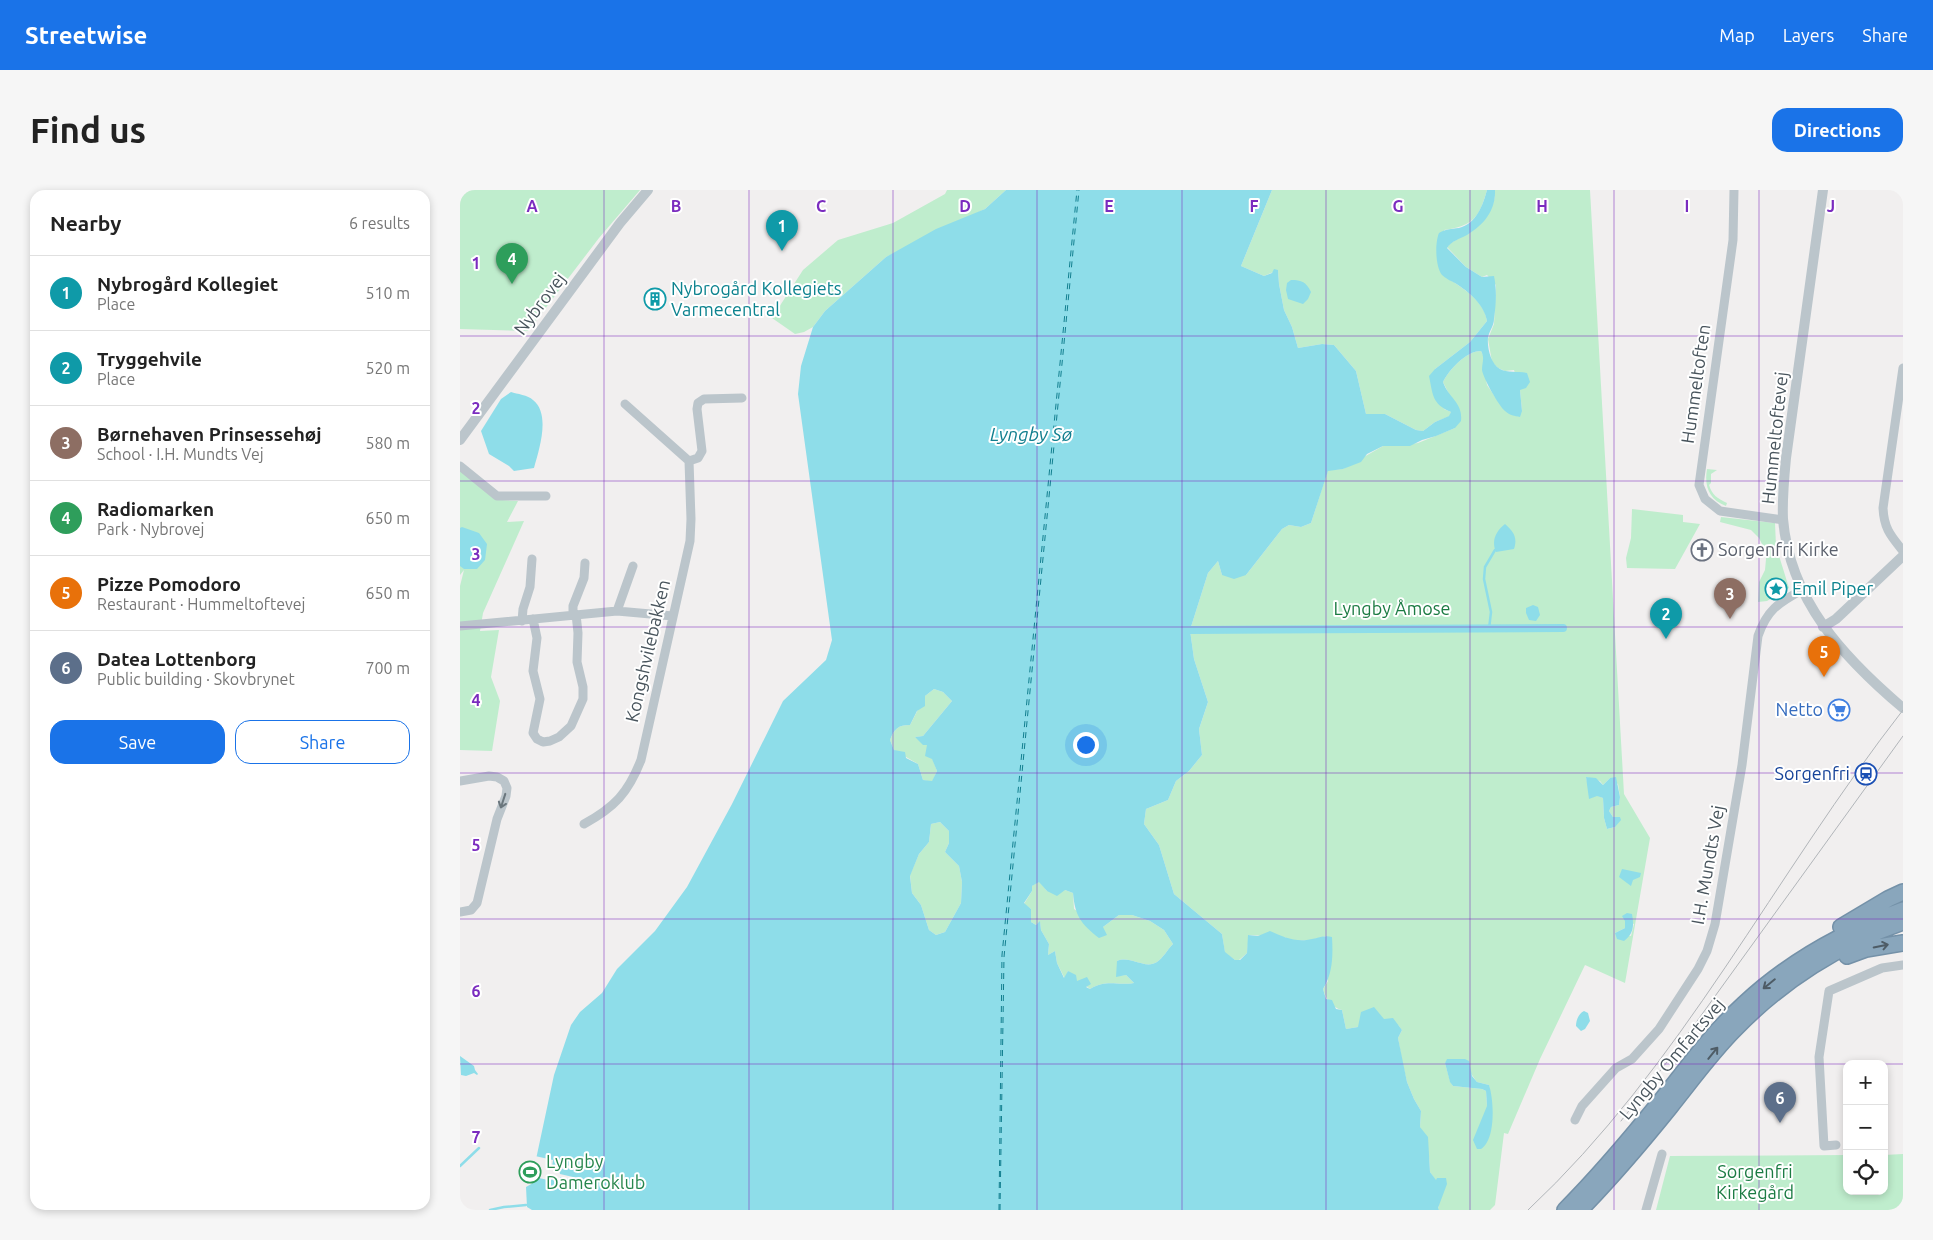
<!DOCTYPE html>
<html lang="en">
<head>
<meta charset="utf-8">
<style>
  :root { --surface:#fff; --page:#f6f6f6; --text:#222; --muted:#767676; --line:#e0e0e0; --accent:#1a73e8 }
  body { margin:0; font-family:Ubuntu,sans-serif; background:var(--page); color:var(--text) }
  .controls { position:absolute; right:15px; bottom:15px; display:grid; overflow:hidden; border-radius:10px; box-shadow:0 2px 8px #0003 }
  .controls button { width:45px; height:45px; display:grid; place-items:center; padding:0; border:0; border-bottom:1px solid var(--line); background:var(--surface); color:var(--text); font:25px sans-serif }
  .you { position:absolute; left:625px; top:554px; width:18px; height:18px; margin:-12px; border:4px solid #fff; border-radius:50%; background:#1a73e8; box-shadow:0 0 0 8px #1a73e833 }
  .badge { display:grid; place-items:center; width:32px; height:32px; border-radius:50%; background:var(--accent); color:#fff; font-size:16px; font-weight:700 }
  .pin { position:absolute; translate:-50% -41px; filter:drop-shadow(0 1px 2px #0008) }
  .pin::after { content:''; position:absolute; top:26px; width:18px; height:15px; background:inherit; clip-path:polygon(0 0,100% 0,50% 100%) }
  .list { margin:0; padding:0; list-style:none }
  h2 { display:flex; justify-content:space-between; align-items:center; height:65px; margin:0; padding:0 20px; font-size:21px }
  h2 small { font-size:16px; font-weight:400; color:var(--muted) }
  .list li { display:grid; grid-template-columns:32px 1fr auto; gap:15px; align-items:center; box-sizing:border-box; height:75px; padding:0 20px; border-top:1px solid var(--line) }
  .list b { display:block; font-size:19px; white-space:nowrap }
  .list p { margin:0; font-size:16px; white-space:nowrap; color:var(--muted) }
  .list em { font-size:16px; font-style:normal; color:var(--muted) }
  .actions { display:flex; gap:10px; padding:15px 20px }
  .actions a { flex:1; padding:11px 0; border:1px solid var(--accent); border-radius:15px; text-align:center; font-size:18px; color:var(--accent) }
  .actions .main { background:var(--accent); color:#fff }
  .icon { flex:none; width:28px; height:28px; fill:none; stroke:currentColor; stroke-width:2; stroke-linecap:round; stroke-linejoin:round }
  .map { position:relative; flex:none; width:1443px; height:1020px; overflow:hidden; border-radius:15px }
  header { display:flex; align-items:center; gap:30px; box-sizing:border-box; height:70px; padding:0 25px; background:var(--accent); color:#fff }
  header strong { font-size:24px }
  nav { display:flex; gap:28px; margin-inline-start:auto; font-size:18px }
  .intro { display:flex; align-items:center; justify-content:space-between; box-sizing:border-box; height:120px; padding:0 30px }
  h1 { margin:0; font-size:35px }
  .button { padding:12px 22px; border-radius:15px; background:var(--accent); color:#fff; font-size:18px; font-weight:700 }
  main { display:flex; gap:30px; padding:0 30px }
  aside { flex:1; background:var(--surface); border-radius:15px; box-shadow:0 2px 8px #0003 }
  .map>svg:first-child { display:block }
  .green { fill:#bfedcd; fill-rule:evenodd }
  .water { fill:#8edde9; fill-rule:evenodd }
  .pier { fill:#f1efef }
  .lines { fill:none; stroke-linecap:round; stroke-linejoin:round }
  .stream { stroke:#8edde9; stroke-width:2.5 }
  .canal { stroke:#8edde9; stroke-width:8 }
  .ferry { stroke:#127f8f; stroke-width:1; stroke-dasharray:6 5; stroke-linecap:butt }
  .motorway-casing { stroke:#7491a8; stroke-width:18 }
  .minor { stroke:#bbc5cb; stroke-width:9 }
  .tertiary { stroke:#bbc5cb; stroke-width:10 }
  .motorway { stroke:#89a6bc; stroke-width:15 }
  .tram { stroke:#b1b5b9; stroke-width:1 }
  .oneway { stroke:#6a767d }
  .oneway2 { stroke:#4e5c66 }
  .grid { fill:none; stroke:#7b2cbf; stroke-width:1; stroke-opacity:0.55 }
  .labels { text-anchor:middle; stroke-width:4; stroke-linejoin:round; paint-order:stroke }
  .culture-label { font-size:18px; fill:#0d838f; stroke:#fff; text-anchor:start }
  .street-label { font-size:18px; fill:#48545c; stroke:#fff }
  .worship-label { font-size:18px; fill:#5b616d; stroke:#fff; text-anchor:start }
  .park-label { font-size:18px; fill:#1b7b43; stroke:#fff }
  .shop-label { font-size:18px; fill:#366cbe; stroke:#fff; text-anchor:end }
  .transit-label { font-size:18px; fill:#164399; stroke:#fff; text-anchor:end }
  .leisure-label { font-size:18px; fill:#27864d; stroke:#fff; text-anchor:start }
  .water-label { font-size:19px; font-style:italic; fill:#127f8f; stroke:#fff }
  .grid-label { font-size:16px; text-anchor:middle; font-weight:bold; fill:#7b2cbf; stroke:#fff; stroke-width:4; stroke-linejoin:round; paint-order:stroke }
</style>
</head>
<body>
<header>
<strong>Streetwise</strong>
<nav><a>Map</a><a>Layers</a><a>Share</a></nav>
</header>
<div class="intro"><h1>Find us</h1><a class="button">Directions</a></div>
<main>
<aside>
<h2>Nearby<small>6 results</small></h2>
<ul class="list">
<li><span class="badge" style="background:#0f9aa8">1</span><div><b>Nybrogård Kollegiet</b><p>Place</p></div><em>510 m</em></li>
<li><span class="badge" style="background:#0f9aa8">2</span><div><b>Tryggehvile</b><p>Place</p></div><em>520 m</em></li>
<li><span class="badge" style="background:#8d6e63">3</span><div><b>Børnehaven Prinsessehøj</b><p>School · I.H. Mundts Vej</p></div><em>580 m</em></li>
<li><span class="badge" style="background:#2e9e5b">4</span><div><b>Radiomarken</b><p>Park · Nybrovej</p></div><em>650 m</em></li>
<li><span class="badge" style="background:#e8710a">5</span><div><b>Pizze Pomodoro</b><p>Restaurant · Hummeltoftevej</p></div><em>650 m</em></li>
<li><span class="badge" style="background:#5c6f8a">6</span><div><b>Datea Lottenborg</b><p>Public building · Skovbrynet</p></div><em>700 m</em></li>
</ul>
<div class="actions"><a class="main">Save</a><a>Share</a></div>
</aside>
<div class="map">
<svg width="1443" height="1020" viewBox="0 0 1443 1020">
  <rect width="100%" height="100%" fill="#f1efef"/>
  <!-- green -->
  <path class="green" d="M0,0H180L139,48L68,141L0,139Z
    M487,0H546L525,19L426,67L365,121L353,137L344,142L335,144L312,128L343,80L378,50L433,33L485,4Z
    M812,0H1027C1019,28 1013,36 984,40L989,89C1004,99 1024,111 1027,131L1010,152L975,179L984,219L991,222L990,226L975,232L963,241L956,240L925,224H906L896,181L874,155L862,154L838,158L832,137L824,120L819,94L818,80L804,86L781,76Z
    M1035,0H1130L1164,604L1190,648L1165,793L1125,775L1080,869L1048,944L1044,943L1035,1015L1030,1020H979L978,1019L983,988H978L976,991L970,982L969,966L960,937L961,921L954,909L947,892L942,871L938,848L942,840L938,835L898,837L886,839L882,820C871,817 866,809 863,799L868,791L866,746L851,750L833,751L824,747L789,745L787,763L779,770H775L765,763L762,744L714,704L699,655L684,634L686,619L708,610L716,591L729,581L742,565L739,539L748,512L734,469L730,440L748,383L758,371L762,385H786L822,339L829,335L841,337L851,333L868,280L883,279L923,256H937L958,253L995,238L989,204L983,192C989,180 1006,161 1021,161L1024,167L1023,172L1027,195L1040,214L1062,221L1060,200L1054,180L1045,181L1038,178L1032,172L1028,149L1034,134L1036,95L1027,85L1022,87L1006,77L987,57L991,53C1012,41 1036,27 1035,0ZM1126,587L1140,591L1143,595L1150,588L1158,594L1160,607L1159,615L1151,617L1149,621L1153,627L1155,637L1147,639L1144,628L1143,608C1132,604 1128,599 1126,587ZM1165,731L1174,734L1171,746L1155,743L1165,738ZM988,869C1005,870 1008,880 1017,892L1029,895L1032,919L1029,946L1026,901L1022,899L993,896L990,891L985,873Z
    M1247,279L1257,280L1251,284V293L1249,295C1252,305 1257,308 1267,313L1266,316C1249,310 1244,296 1247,279Z
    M0,281L42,310L58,311L47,332L64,331L23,423L20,441L39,440L31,487L40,511L32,561L0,560V396L4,380L0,385Z
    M1172,319L1223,325V332L1240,334L1215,379L1167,378L1166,368L1171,348Z
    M1261,327L1315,333L1316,356L1329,398L1307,411L1298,412L1299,392L1305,380L1306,369L1304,358L1299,348L1291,340L1260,332Z
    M474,499L483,502L492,511L463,546L455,547L467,554L477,581L472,592L463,590L458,574L434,560L430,550C434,539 438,535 450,535L465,506Z
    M480,632L489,641V653L485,662L499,676L502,692L501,713L485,742L476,745L469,740L461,715L452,703L450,685L459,664L469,652L471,634Z
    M579,691L587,701L605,700L613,703L614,719L643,737L659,725H672L690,731L704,740L713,754C708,759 703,768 697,772C685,780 670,765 657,771V786L666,785L674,793C655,796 648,789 630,799L620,791H616L608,781L605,789L597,773L595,761L588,765L589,754L581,740L580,732L576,735L571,732V719L564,714L572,701V696Z
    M1443,964V1020H1196L1210,966L1387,965V1001H1424V965Z"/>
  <!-- water -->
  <path class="water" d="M546,0H812L781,76L804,86L812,83L814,79L818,80L819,94L824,120L832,137L838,158L862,154L874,155L896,181L906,224H925L956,240L963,241L975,232L989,226L991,222C972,214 973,205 969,186L975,179L1010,152L1027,131C1024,114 1009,102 995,93C991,91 985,88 982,85C975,76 975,52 979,43C985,39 991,39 999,38C1016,34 1023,15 1027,0H1035C1036,20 1024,35 1007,45C999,49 992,51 987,58L1006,77L1022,87L1034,86C1037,100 1036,115 1034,129C1034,136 1029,141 1028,148C1027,158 1031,174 1040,179C1047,183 1059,181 1067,183L1070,192L1066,198L1060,200L1062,221L1060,227C1055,226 1049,225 1045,221C1039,216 1023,188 1022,180C1022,172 1025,168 1021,161C1006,161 989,180 983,192C989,209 1003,212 1001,231L995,238L976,246L962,250L950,256H923L907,264L901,272L883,279L868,281L851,333L841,337L829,335L822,339L786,385L774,389L762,385L758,371L748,383L730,440L734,469L748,512L739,539L742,565L729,581L716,591L708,610L686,619L684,634L699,655L714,704L762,744L765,762L775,770H780L787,763L788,745L798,746L810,741C824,747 836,753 852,749C859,748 864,745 872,747C873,765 873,783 863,799L866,809L872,810L876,819L882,820L886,839L898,837L901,822L914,817L924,829L933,828L942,840L938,848L947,892L954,909L961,921L960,937L968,947L970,982L976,990L977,988H986L987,994L978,1018L979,1020H72L67,1017L66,997L73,993L72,988L94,885L111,835L120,822L142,803L157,779L195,741L227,697L272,614L323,511L366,470L372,450L338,204L341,176L353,137L365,121L426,67L476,39L525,19ZM474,499L483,502L492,511L463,546L455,547L463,555H467L465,566L472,569L477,581L472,591L463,590L458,574L446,568L445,562L434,560L430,550C434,539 438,535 450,535L457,521L465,516V506ZM480,632L489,641V653L485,662L499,676L502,692L501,713L485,742L476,745L469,740L461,715L452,703L450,686L459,664L469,652L471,634ZM579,692L587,701L597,706L605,700L613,703C615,726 621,734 639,748L647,745L643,737L659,725H672L690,731L704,740L713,754C708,759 703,768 697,772C685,780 670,765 657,771L656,787L666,785L674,793C655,796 648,789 630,799L626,797L631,794L627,787L617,791L616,785L608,781L604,788L597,773L595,761L588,765L589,754L581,740L580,731L576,735L571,732V719L564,713L572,701V696Z
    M831,90C842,90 846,92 851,102L848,109L843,114L828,109L826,100L827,93Z
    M51,202C57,204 68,205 73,210C91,224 79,260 74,278L54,281L49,276L29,264L21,241L41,209Z
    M1045,334C1053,341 1058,347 1054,359L1036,362C1031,351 1036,341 1045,334Z
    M2,337L19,343L27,354L25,370L17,379H4L0,376V338Z
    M1073,415L1078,417L1080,425L1076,431L1069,430L1066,423V418Z
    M1126,587L1136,588L1143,595L1150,588L1156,587L1160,607L1159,615L1151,617L1149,621L1153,627H1160L1161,630L1155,637L1147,639L1144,628L1143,608L1137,606L1129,609Z
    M1162,679L1181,683L1180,687L1173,690L1171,696L1159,687Z
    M1167,723L1172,724C1174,735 1174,744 1164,751L1157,749L1155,743L1165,738V731L1162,726Z
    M1124,821L1128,823L1130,831L1125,839L1121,841L1116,836C1116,831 1118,824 1124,821Z
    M0,866L14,876L15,880L18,884L17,885L14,883L6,886L1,885Z
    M987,869H1005L1009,871L1012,886L1017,892L1029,895C1034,910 1036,950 1021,959H1017L1013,950L1027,916L1026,901L1022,899L993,896L990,892L985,873Z"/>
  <!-- pier -->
  <path class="pier" d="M75,966L93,970L92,977L129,974V977L99,979L100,984L126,990V993L100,987V990L89,988L88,990L70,986Z"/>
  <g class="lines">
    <!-- stream -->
    <path class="stream" d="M1029,439L1031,422L1024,389L1025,377L1035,360
      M0,976L19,958
      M30,1020L44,1017L66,1015"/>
    <!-- canal -->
    <path class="canal" d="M730,440L1103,438"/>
    <!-- ferry -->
    <path class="ferry" d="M539,1020L542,765L617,0
      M540,1020L544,767L619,0"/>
    <!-- motorway casing -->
    <g class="motorway-casing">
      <path id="motorway" d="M1381,737L1428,709L1443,702
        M1387,766L1406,759L1443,753
        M1105,1020C1139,986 1170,949 1200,912C1227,878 1252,843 1284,814C1329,772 1385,741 1443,720
        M1120,1020C1152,987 1181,953 1210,917C1231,891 1251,863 1275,839C1320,792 1381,753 1443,732"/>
    </g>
    <!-- minor -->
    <path class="minor" d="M1274,0L1273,50L1239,295L1245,309L1260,321L1323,330
      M1443,178L1423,318C1424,339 1431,346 1443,361
      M229,271L238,268L242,261L237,219L238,213L244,209L282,208
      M0,276L37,306H86
      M157,421L173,376
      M113,424V416L124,388L125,373
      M73,429L77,448L73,481L80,509L73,543L77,549L83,552L90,551L99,547L111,536L123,509V497L117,472L118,443L116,424
      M62,431L63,419L70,397L72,369
      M0,436L157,421L213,426
      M0,591L29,586L37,587L44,591L47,598L46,606L37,629L17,713L11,720L0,722
      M124,634C155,617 168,603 181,570L230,351L231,329L229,271L165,214
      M1115,930L1122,916L1156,878L1172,869L1199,839L1238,779L1247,761L1255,734L1282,575L1298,446C1307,420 1318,413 1342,400
      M1376,955L1364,956L1359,867L1369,801L1422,778L1443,775
      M1186,1020L1202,964"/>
    <!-- tertiary -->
    <path class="tertiary" d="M1363,0L1326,268C1324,289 1322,309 1323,329C1330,411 1384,468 1443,518
      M0,250L160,33L188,0
      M1363,437L1376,429L1443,366"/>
    <!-- motorway -->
    <use href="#motorway" class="motorway"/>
    <!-- tram -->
    <path class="tram" d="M1161,931L1214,863L1443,546
      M1068,1020C1221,877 1315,684 1443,520"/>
  </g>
  <!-- one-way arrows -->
  <defs><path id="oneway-shaft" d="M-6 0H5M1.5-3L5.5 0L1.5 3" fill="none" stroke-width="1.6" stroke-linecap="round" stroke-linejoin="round" transform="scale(1.25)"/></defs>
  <use class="oneway" href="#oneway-shaft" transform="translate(43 611) rotate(108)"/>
  <g class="oneway2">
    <use href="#oneway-shaft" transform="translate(1421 756) rotate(-11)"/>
    <use href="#oneway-shaft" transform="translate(1309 794) rotate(141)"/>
    <use href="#oneway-shaft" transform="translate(1253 863) rotate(-51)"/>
  </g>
  <!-- grid -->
  <path class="grid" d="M144,0V1020M289,0V1020M433,0V1020M577,0V1020M722,0V1020M866,0V1020M1010,0V1020M1154,0V1020M1299,0V1020M0,146H1443M0,291H1443M0,437H1443M0,583H1443M0,729H1443M0,874H1387M1424,874H1443"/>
  <!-- icons -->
  <defs>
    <g id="building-ring" transform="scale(1.125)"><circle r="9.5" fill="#fff" stroke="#0f9aa8" stroke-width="1.5"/><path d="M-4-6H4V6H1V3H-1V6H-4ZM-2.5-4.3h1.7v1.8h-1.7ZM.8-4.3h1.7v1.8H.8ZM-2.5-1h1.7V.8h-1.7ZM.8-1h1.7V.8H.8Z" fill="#0f9aa8"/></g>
    <g id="church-ring" transform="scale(1.125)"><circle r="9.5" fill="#fff" stroke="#6b7280" stroke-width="1.5"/><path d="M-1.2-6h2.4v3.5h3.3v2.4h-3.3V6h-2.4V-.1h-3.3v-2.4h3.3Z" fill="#6b7280"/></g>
    <g id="sight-ring" transform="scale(1.125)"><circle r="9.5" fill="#fff" stroke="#0f9aa8" stroke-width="1.5"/><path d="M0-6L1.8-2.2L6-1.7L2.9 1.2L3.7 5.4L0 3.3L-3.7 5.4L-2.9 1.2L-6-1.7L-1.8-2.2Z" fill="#0f9aa8"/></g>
    <g id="supermarket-ring" transform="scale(1.125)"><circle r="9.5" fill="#fff" stroke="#3f7fe0" stroke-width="1.5"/><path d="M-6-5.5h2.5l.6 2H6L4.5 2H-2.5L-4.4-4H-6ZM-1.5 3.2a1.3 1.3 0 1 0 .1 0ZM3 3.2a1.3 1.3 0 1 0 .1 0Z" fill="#3f7fe0"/></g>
    <g id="station-ring" transform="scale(1.125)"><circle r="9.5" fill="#fff" stroke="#1a4fb4" stroke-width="1.5"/><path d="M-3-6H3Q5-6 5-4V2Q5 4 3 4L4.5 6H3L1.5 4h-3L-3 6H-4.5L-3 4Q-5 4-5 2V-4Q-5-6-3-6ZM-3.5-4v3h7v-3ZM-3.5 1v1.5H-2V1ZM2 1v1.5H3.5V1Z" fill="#1a4fb4"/></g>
    <g id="stadium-ring" transform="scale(1.125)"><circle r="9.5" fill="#fff" stroke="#2e9e5b" stroke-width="1.5"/><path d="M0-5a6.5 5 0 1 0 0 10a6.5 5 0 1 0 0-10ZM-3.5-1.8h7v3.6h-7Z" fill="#2e9e5b"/></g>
  </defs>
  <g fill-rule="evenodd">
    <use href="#building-ring" x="195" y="109"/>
    <use href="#church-ring" x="1242" y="360"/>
    <use href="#sight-ring" x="1316" y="399"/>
    <use href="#supermarket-ring" x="1379" y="520"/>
    <use href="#station-ring" x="1406" y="584"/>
    <use href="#stadium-ring" x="70" y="982"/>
  </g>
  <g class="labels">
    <!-- culture labels -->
    <g class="culture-label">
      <text x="211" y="105">Nybrogård Kollegiets<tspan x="211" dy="21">Varmecentral</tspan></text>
      <text x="1332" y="405">Emil Piper</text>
    </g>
    <!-- street labels -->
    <g class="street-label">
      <text transform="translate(80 114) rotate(-53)" y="6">Nybrovej</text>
      <text transform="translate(1236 194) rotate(-82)" y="6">Hummeltoften</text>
      <text transform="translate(1315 248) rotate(-84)" y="6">Hummeltoftevej</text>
      <text transform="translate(188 461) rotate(-77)" y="6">Kongshvilebakken</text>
      <text transform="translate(1248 675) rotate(-80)" y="6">I.H. Mundts Vej</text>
      <text transform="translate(1212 869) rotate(-50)" y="6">Lyngby Omfartsvej</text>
    </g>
    <!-- worship labels -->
    <g class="worship-label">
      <text x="1258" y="366">Sorgenfri Kirke</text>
    </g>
    <!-- park labels -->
    <g class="park-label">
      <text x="932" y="425">Lyngby Åmose</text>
      <text x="1295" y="988">Sorgenfri<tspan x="1295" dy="21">Kirkegård</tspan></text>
    </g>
    <!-- shop labels -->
    <g class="shop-label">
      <text x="1363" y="526">Netto</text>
    </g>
    <!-- transit labels -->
    <g class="transit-label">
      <text x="1390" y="590">Sorgenfri</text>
    </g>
    <!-- leisure labels -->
    <g class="leisure-label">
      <text x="86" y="978">Lyngby<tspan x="86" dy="21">Dameroklub</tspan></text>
    </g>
    <!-- water labels -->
    <g class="water-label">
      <text x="571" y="251">Lyngby Sø</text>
    </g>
  </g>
  <g class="grid-label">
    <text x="72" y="22">A</text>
    <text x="216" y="22">B</text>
    <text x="361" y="22">C</text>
    <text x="505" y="22">D</text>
    <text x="649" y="22">E</text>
    <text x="794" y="22">F</text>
    <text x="938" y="22">G</text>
    <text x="1082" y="22">H</text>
    <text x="1227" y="22">I</text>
    <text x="1371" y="22">J</text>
    <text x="16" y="79">1</text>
    <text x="16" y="224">2</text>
    <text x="16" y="370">3</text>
    <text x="16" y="516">4</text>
    <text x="16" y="661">5</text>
    <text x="16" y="807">6</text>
    <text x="16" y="953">7</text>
  </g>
</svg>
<div class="controls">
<button>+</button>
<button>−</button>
<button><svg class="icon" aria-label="locate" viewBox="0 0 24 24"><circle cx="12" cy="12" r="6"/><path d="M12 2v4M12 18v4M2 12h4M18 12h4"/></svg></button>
</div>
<div class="you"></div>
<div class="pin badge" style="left:322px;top:61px;background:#0f9aa8">1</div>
<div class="pin badge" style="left:1206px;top:449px;background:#0f9aa8">2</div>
<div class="pin badge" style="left:1270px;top:429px;background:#8d6e63">3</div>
<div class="pin badge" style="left:52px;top:94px;background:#2e9e5b">4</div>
<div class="pin badge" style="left:1364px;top:487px;background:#e8710a">5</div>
<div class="pin badge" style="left:1320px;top:933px;background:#5c6f8a">6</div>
</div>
</main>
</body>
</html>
